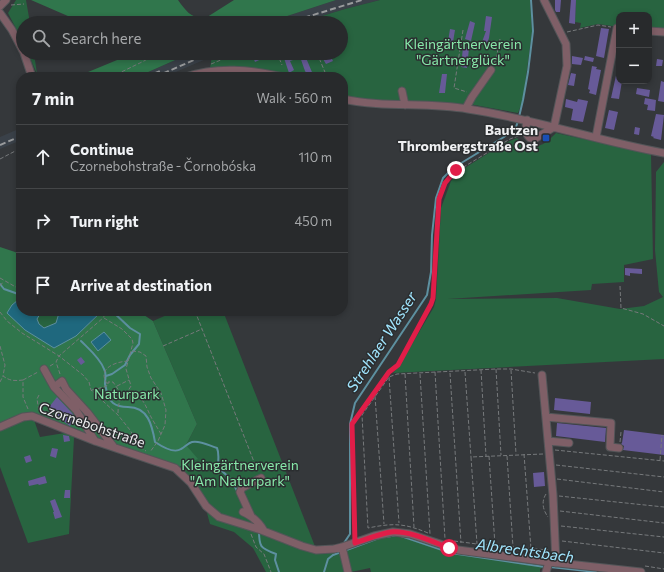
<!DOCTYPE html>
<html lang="en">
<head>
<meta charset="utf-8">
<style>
  :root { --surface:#282a2c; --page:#303234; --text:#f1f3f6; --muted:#a5a7a9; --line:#444648 }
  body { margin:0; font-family:Commissioner,sans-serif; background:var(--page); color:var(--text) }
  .controls { position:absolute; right:12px; top:12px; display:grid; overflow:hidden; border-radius:8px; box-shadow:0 2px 6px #0003 }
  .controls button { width:36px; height:36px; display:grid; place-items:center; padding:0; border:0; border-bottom:1px solid var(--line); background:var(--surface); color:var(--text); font:20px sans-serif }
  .stop { position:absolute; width:12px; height:12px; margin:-9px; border:3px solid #e11d48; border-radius:50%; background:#fff }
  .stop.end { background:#e11d48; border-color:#fff; box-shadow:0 1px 4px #0008 }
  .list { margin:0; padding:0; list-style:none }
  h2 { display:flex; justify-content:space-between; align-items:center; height:52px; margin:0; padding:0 16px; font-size:17px }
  h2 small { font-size:13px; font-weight:400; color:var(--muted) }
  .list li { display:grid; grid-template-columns:26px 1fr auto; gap:12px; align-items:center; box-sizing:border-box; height:64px; padding:0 16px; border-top:1px solid var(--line) }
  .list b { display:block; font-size:15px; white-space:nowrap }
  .list p { margin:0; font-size:13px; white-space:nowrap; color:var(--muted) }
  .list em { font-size:13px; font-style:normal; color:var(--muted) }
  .icon { flex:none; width:22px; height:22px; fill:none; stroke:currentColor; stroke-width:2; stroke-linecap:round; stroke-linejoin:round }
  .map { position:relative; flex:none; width:664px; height:572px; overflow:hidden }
  .search { position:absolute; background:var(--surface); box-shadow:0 2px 6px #0003; left:16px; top:16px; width:332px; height:44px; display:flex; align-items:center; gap:10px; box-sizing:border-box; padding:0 14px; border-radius:22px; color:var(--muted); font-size:15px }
  .panel { position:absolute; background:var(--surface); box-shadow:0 2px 6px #0003; left:16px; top:72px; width:332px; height:244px; border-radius:16px }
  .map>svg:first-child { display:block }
  .built { fill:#3a4149 }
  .green { fill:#286440 }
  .forest { fill:#30764c }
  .water { fill:#1f687e; stroke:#5d90a0; fill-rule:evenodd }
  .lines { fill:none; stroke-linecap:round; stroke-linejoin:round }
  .stream { stroke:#5d90a0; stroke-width:2 }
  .building { fill:#675a98 }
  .minor-casing { stroke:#535558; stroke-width:9 }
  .path { stroke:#76797b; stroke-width:1; stroke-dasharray:4 2; stroke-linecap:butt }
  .minor { stroke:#7f5f67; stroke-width:7 }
  .rail { stroke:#989a9c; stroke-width:2; stroke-dasharray:6 3; stroke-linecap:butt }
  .route { stroke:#e11d48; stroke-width:5 }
  .transit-dot { fill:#1a4fb4; stroke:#2b2e30; stroke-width:1.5 }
  .labels { text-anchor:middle; stroke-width:3; stroke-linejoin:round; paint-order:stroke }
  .park-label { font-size:14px; fill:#87e8a9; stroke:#2b2e30 }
  .poi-label { font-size:14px; font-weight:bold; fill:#eeeff1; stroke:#2b2e30; text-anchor:end }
  .street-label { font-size:14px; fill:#eeeff1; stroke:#2b2e30 }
  .water-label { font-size:15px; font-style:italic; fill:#a1e6ff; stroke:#2b2e30 }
</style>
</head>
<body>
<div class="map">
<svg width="664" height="572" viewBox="0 0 664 572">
  <rect width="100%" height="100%" fill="#35383b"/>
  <!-- built -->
  <path class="built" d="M336,0H380L345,9L299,23H266Z
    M191,53H220L164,77H137Z
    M21,128V140L0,149V137Z"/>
  <!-- green -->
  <path class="green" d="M16,0H26L30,23H23V42L8,13Z
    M380,0H530L532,32L523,100L518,113L469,104L373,102L343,96V77H292L269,71L238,67L210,68L212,56L220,53H341V23H299L345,9Z
    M576,0H664V31L649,30V15H619V27L598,24L580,28L581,23L575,22Z
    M28,53H34L37,74Z
    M556,133L651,154L653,259L624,265V282L592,284L591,290L447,299L557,298L620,309L644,306L663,297L659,292L655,250L656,172L664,162V359L393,373L400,364L434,307L436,299L441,208L451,181L463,169L503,144L517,138L525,147C542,147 545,144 556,133Z
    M176,311H223L316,549L220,516L208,505L178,467L186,445L197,424L153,321Z
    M47,312H55L59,313L56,323L44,328L39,324L37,319L40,314Z
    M33,417L40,437L71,432L74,438L69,534L28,543L0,467V429L23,419Z
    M207,513L316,552L393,533L541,565L542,568L540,569V572H371L370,568L351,572H266L253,548L234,532L210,524Z"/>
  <!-- forest -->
  <path class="forest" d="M31,0H178C186,11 190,17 204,19L234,0H336L266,23H84Z
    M134,53H191L137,77H76Z
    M0,247L21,254V302L18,300L12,305L16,322L76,336L102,311H138L153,321L197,424L186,445L198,459L178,467L114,445L34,413L0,424Z"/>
  <!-- water -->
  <path class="water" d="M18,300L21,302V311H102L76,336L54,348L25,330L7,313L12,305ZM47,312H55L59,313L56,323L44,328L39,324L37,319L40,314Z
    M104,332L111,340L98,351L91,342Z"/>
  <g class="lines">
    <!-- stream -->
    <path class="stream" d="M519,117L523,100L528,72L533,31L531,0
      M0,284L4,289L21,295
      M103,311L104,313H113
      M81,341C89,349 100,358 104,369C107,374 105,378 105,384C106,389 109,400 113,403C118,407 123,407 128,407C148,407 152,425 155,442C161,446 174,454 181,449C185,447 188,443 192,442C200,440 210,446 217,448C220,455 217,461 219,467C221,472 227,474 230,479C233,483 236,488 238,493
      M106,376L112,374L125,365L130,355L139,344L140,334L130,328L112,311
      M259,530C259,547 260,548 276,554L275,560L279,572
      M385,537L398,535L451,553L545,567
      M344,543L350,534V424L355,403L427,295L431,272L432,235L436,198L443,178L453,168L504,137L516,127L518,121
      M550,567L596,572
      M324,572L328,559L333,555L379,538"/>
  </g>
  <!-- building -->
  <path class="building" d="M555,0H561L560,12H556L555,10Z
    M571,0H576L575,24L569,23Z
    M486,16L492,17L489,38L487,44L482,42L486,31H484Z
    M470,21L475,23L471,41L465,39Z
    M601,28L609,29L604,58L596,56Z
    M450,29L455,30L452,48H447Z
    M463,47L469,48L467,68L461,67Z
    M262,53H274L255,62L253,57Z
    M302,53H304L314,77H309L305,71L299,54Z
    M291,55L293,60L290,61L294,70L289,73L284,58Z
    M330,55L333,61L326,64L323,59Z
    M572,56L583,58L581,65L572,64Z
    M585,56L594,58L593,62L584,60Z
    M657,59L663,60L662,66H656Z
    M592,66L597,67L596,69L601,70L596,95L589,93L590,90L588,89Z
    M617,71H619V81H622L619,99L611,98Z
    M571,73L576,74L574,86L568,85Z
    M442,74H447L445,93H439Z
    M661,81L664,82V102L658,101Z
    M637,88L650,90L649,97L636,94Z
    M645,98L656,100L655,111L647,110L648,105L644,104Z
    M566,99L577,102L578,99L588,101L583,122L571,120L573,109L565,107Z
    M609,110L618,112L614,130L605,128Z
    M656,114L664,115L661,140L653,138L654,137L651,136Z
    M635,127L640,128L639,135L634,134Z
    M625,268L642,269V274L630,273V276L625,275Z
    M81,357L85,362L81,365L77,360Z
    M57,397L72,413L76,419L72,422L70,426L63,421L49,407Z
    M555,398L591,402L590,414L554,410Z
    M557,423L606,428L605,442L556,436Z
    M624,430L664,435V455L623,450L624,446L621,444L622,443Z
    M63,435L69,436L70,441L64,442Z
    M52,448L58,449L56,458L50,456Z
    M30,455L32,461L26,463L24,457Z
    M544,472L545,486L534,487L533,473Z
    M45,476L47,483L39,485L38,484L29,486L28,481Z
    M65,490H70V498H64Z
    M55,499L62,517L55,519L53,512H54L50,501Z"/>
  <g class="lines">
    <!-- minor casing -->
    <g class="minor-casing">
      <path id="minor" d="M544,0L566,44L567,66L554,127
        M0,6L6,0
        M0,13L12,30L23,51
        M649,31L664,32
        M24,53L32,77
        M186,77C218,66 251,70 283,77
        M402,91L405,105
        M343,99C384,108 426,102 468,109C534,119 598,141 664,153
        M466,108L472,97L491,70
        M527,120C526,127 524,133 530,138H536L554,127
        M596,137L617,28H619
        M44,369L54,387L76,410L95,441
        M542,375L553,495L556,563
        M54,387L62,381L66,389L87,412L113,446
        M546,417L611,423L610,447L619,448
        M0,427L23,417L32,416L95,441L175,468L191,483L206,506L219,517L261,530L302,546L316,550L334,549L342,547L374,536L393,532L410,534L458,550L549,562L641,572
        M548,441L569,443
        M243,512C252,516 259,522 264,531
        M251,516L240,492L242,488L261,478
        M342,547L348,572
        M546,572L549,562"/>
    </g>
    <!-- path -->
    <path class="path" d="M11,5L24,4
      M311,23L325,17
      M463,30L454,88L467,92
      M567,32L598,25L611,27
      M277,53L282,65
      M317,53L327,77
      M211,64L238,53
      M494,64L496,59L500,39
      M111,77L144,61L152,56
      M0,159L21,148
      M0,278L21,290
      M0,286L3,282
      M620,286L621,308L643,314L664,326
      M195,311L258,472
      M0,312L7,321L22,333L59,356L83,375L89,382L91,390L118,415L130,430L140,447L146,451
      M104,318L122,329L132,339L133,343L126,369L131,386L128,391
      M0,346L5,365L3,376C10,381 14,381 23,380V397L28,409
      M163,346L202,329
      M132,351L140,352L146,356L147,367L151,378L161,393L166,410L165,425L158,441L150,452
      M50,366L55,363
      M496,369L501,455
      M481,370L486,456
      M511,370L516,454
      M435,372L445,539
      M465,372L471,457
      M450,373L461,543
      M60,374L56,362L59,356L103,318L107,311
      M405,374L414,527
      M420,374L430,534
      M389,377L399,523
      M23,380L38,372
      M0,382L3,376
      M108,384V382H113L122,395
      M117,386L129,380
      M92,390L104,387L108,385C96,369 114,362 128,361
      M39,395L37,399L39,411
      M375,396L384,524
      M118,413C118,407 119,398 125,393C137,385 146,406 150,415C153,421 157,427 161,434
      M620,442L621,432
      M555,450L664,461
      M524,454L531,549
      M543,454L471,457L477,544L548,550
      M489,456L495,545
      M507,456L513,547
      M660,460L662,435
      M556,465L664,477
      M557,479L664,492
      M546,494C541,502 543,510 548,517
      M559,496L664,507
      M560,511L664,523
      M561,526L664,537
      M428,533C404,523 393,523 368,528L362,415L389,377L397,374L496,369H511L535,373
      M251,534L256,547L264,554L271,572
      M355,535L352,424L389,372L398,365L432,301L439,199L445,183L457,171L510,139L521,135
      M454,541L477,544
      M562,541L664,553
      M645,566L664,569"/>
    <!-- minor -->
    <use href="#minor" class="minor"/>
    <!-- rail -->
    <path class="rail" d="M275,23L291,18
      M287,23L362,0
      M146,77L160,71
      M155,77L210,53
      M0,145L21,136"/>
  </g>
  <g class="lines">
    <!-- route -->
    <path class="route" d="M449,548C433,542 408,530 391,532C379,534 367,539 355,543L352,424L389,372L398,365L431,304L433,298L439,199L445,183L456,170"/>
  </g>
  <!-- markers -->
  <rect class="transit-dot" x="542" y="134" width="8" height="8" rx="2"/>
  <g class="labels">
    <!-- park labels -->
    <g class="park-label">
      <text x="463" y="49">Kleingärtnerverein<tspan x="463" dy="16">"Gärtnerglück"</tspan></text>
      <text x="127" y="399">Naturpark</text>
      <text x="240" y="470">Kleingärtnerverein<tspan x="240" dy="16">"Am Naturpark"</tspan></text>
    </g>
    <!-- poi labels -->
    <g class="poi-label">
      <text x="538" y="135">Bautzen<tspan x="538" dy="16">Thrombergstraße Ost</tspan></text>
    </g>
    <!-- street labels -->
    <g class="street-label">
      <text transform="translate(92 425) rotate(19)" y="5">Czornebohstraße</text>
    </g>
    <!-- water labels -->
    <g class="water-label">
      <text transform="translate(382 342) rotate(-57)" y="5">Strehlaer Wasser</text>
      <text transform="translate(525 551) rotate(8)" y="5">Albrechtsbach</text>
    </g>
  </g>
</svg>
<div class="controls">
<button>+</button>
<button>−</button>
</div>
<div class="stop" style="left:449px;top:548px"></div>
<div class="stop end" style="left:456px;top:170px"></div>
<div class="search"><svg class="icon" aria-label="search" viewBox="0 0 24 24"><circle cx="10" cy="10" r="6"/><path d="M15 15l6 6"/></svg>Search here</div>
<section class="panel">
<h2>7 min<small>Walk · 560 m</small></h2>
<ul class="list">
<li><svg class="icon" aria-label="ahead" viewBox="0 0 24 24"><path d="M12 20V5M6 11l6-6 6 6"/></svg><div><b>Continue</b><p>Czornebohstraße - Čornobóska</p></div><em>110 m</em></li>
<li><svg class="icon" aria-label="right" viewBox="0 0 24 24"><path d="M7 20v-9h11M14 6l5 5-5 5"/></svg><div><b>Turn right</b></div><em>450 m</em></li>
<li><svg class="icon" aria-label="arrive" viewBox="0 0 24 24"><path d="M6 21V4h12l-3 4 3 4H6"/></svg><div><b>Arrive at destination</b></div></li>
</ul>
</section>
</div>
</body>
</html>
